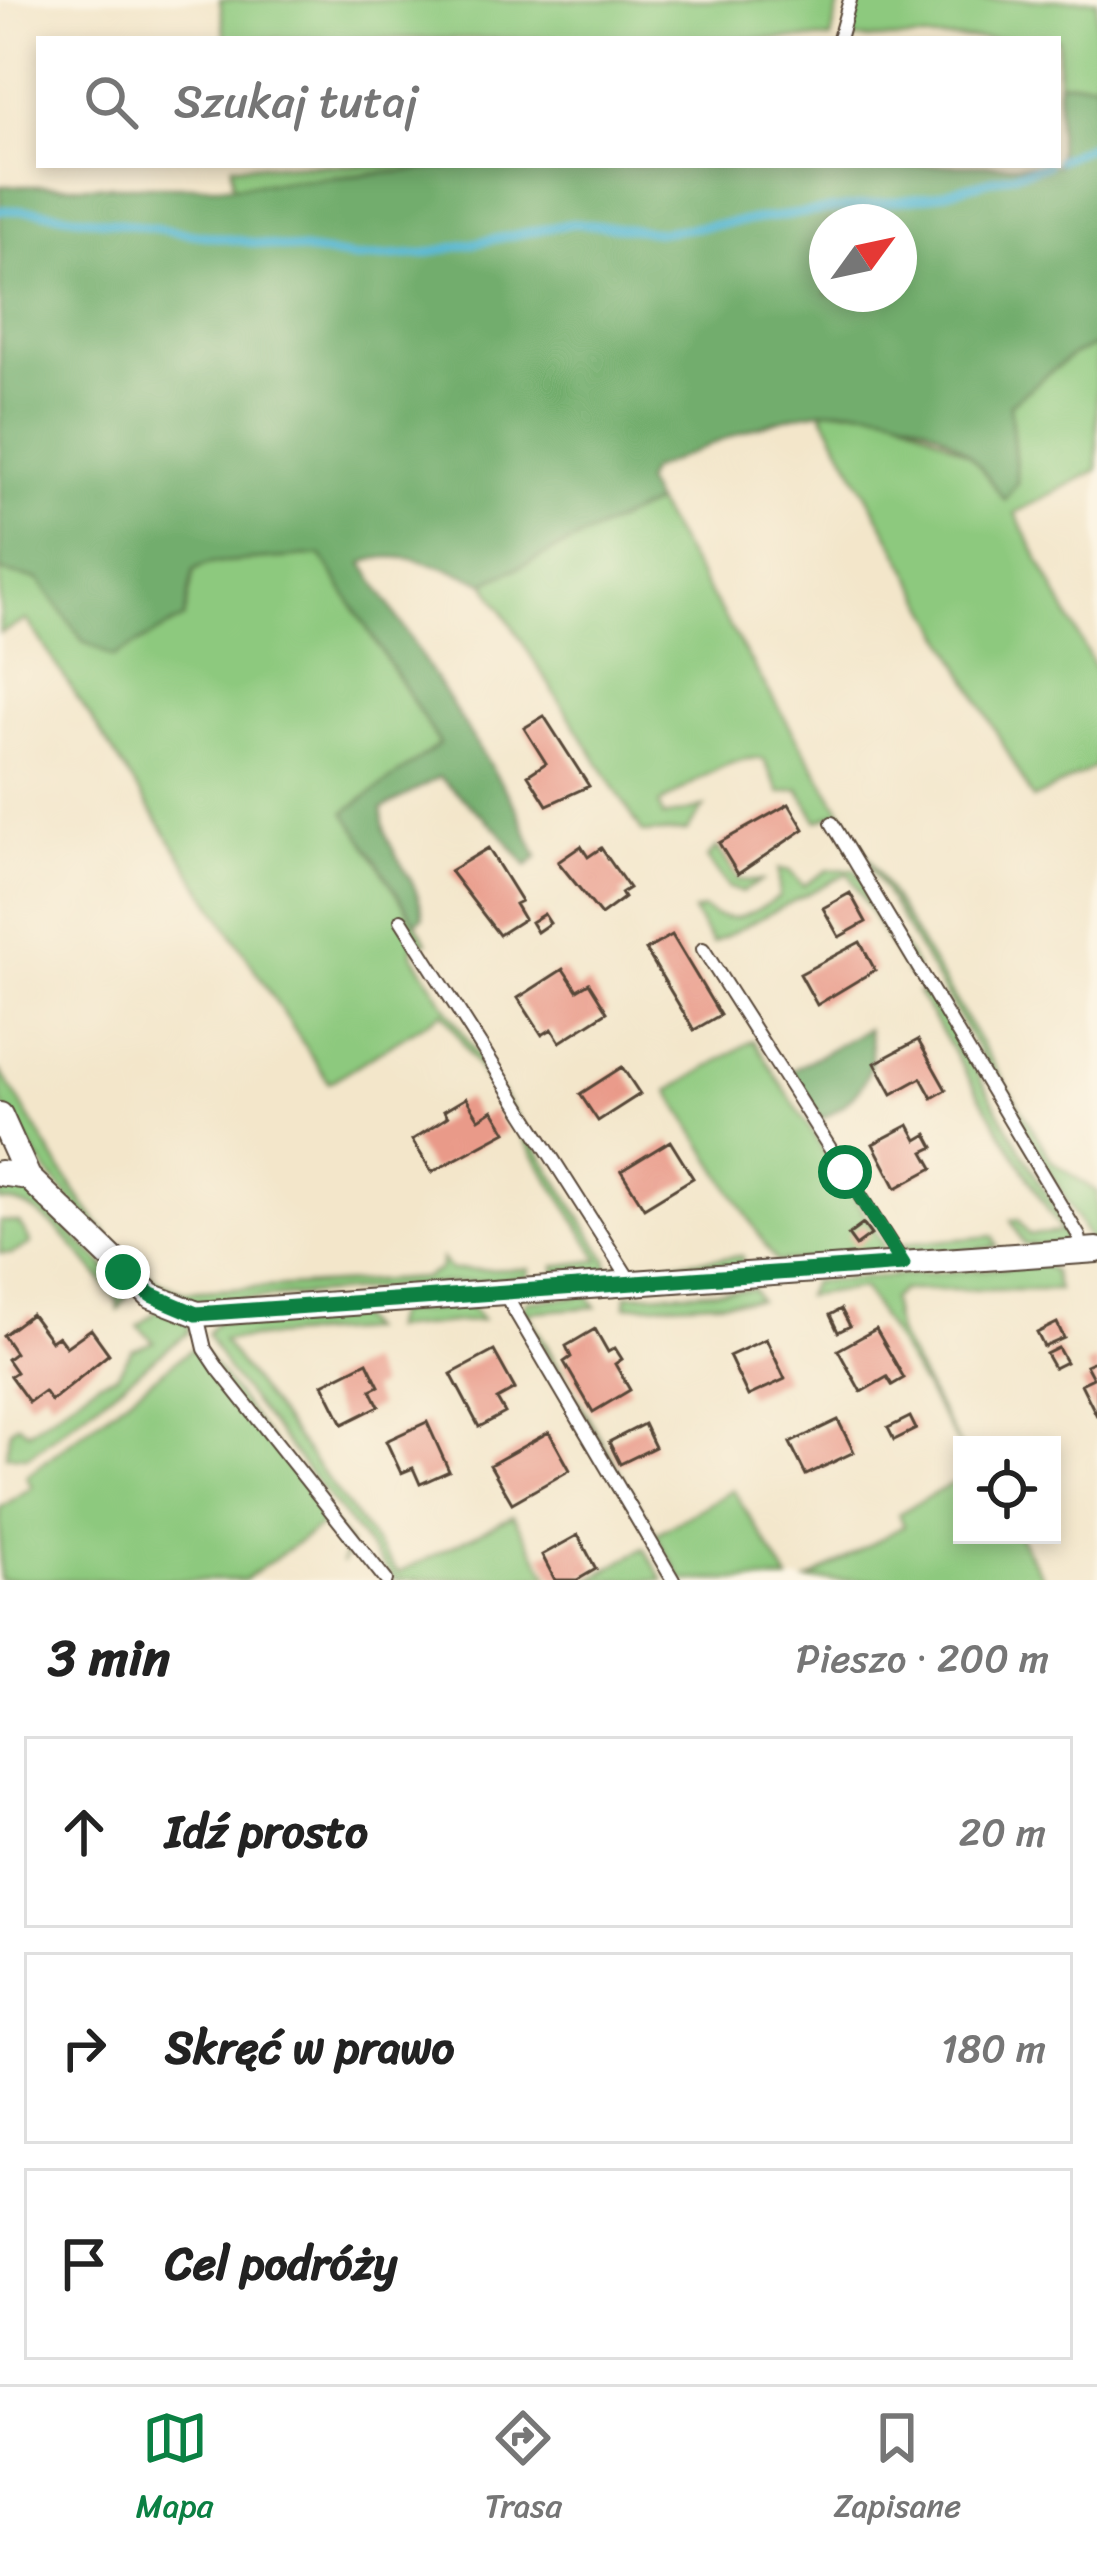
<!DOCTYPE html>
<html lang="pl">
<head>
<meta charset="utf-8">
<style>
  :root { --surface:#fff; --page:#f2f2f2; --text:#222; --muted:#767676; --line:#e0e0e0; --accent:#0b8043 }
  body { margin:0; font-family:Sriracha,sans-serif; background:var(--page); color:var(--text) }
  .controls { position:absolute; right:36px; bottom:36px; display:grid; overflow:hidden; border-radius:0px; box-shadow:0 6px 18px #0003 }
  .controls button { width:108px; height:108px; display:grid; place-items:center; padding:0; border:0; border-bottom:3px solid var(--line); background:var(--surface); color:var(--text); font:60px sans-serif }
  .compass { position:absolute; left:809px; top:204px; width:108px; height:108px; border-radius:50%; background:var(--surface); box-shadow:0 6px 18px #0003; rotate:57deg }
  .stop { position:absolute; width:36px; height:36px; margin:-27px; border:9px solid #0b8043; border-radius:50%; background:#fff }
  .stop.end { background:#0b8043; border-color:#fff; box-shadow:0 3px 12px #0008 }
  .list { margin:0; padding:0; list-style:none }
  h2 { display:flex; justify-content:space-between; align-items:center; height:156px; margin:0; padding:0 48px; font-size:51px }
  h2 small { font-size:39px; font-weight:400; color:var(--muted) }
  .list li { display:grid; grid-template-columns:78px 1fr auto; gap:36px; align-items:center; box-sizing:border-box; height:192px; margin:0 24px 24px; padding:0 24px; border:3px solid var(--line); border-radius:0px }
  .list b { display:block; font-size:45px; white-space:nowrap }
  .list em { font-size:39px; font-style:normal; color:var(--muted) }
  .icon { flex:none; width:66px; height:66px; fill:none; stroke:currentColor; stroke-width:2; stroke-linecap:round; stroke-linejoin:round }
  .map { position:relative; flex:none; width:1097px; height:1580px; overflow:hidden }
  .search { position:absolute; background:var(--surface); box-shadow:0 6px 18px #0003; left:36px; right:36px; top:36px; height:132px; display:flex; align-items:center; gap:30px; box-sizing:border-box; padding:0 42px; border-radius:0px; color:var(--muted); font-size:45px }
  .sheet { height:804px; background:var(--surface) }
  nav { display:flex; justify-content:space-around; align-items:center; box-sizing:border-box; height:168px; border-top:3px solid var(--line); background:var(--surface); font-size:33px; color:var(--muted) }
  nav a { display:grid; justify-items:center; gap:6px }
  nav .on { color:var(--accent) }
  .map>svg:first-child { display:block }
  .green { fill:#8dc97e; stroke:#647a4e; stroke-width:3 }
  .forest { fill:#72ad6d; stroke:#566c46; stroke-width:3; fill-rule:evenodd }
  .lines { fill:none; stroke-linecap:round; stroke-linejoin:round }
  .stream { stroke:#52b6d1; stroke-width:9 }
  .building { fill:#e99a89 }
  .lane-casing { stroke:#574638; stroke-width:16 }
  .street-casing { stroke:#574638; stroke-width:28 }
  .lane { stroke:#fff; stroke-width:12 }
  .street { stroke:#fff; stroke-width:24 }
  .route { stroke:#0b8043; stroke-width:15 }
</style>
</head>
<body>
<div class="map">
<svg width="1097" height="1580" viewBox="0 0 1097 1580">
  <rect width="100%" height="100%" fill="#fcf5e5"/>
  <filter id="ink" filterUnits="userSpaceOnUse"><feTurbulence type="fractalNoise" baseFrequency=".00833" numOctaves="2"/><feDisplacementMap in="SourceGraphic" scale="24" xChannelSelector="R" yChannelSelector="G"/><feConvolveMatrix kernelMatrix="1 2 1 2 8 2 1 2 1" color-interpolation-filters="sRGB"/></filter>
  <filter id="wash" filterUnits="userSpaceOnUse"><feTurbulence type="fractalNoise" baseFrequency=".004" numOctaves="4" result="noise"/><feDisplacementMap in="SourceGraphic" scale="48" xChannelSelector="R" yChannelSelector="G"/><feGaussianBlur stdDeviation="2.7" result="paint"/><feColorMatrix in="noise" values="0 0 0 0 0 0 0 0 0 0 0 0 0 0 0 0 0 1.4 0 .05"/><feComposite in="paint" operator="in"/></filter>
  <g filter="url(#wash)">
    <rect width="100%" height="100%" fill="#f3e6ca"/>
    <!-- green -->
    <path class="green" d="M220,0H840L831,39H225Z
      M859,0H1097V82H1058V39H850Z
      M232,165H476L233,186Z
      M1097,345V470L1015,513L1097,672V766L1033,799L820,409L890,410L1017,481L1010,404L1072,355Z
      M655,503L1052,1161L1097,1192V1241L1089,1239L863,854L850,847L836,813L817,821L799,789L780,793L764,760C734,750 685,790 659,804L663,817L704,807L687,831L643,833L485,583Z
      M321,555L440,745L346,812L427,942L412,945V953L607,1259L609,1278H556L555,1266L600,1260L443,1012L329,1083L27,620L0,633V571L39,579L83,641L184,618L194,570L209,563Z
      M717,847L738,880L761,881L742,892L729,888L707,858Z
      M779,869L790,871L803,886L828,870L855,869L917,969L908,974L848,873L712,943L693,912L703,909C734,928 749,914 779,897Z
      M918,993L931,994L1062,1221L1065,1243L1024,1245L1011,1220L1018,1219L1029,1235L1061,1232Z
      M753,1040L883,1243V1254L776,1262L669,1091Z
      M0,1071C47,1138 103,1267 184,1292L424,1278L440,1269L442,1259L450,1270L529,1269L528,1277L194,1303L169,1297L129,1267L48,1173L0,1101Z
      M0,1186L28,1190L124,1286L128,1294L119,1310L117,1299C87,1266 48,1200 0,1201Z
      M0,1221L19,1223L31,1243L12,1254L0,1253Z
      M993,1236L997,1247L910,1255L903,1244Z
      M742,1256L743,1267L637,1275L631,1267Z
      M1044,1265L1053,1272L1058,1290H902L891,1299L897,1333L962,1450L863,1288L806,1296L812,1282Z
      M753,1289L759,1300L626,1306L627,1295Z
      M588,1296L596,1307L527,1312L656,1534L733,1490L789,1580H683L522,1313L527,1301Z
      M470,1306L482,1320L390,1329L395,1313Z
      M159,1309L189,1323L188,1333L28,1456L6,1455L10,1430L18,1424L28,1432L99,1381L117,1375L132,1350L154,1342L138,1326Z
      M353,1314L367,1330L222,1340L398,1573L513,1516L549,1577L395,1580L228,1371L207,1334L216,1322Z
      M198,1344L350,1545L342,1564L347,1547L328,1521L244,1580H0V1508L32,1487L26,1476Z
      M962,1478V1535H1018L1044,1580H808L903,1526L898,1514Z
      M644,1548L663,1580H589Z"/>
    <!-- forest -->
    <path class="forest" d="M1058,82H1097V345L1072,355L1010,404L1017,482L1005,500C992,485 979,462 964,450C862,367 754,428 650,470L644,482L655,503L485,583C450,570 399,546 363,563L517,809L537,857L527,866L498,830L439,777L382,809C381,851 418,873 423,917L416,923L345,812L440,744L321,555L209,563L194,569L184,618L113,657L83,641L39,580L0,571V186H233L476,165H1058ZM827,222H899V294H827Z
      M867,1029C882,1071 856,1100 822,1119L791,1071Z"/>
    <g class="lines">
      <!-- stream -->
      <path class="stream" d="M1058,160L1097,143
        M0,210L38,211L357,258L422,254L573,223L660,232L929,197L1047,165"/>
    </g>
    <g id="blocks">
      <!-- building -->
      <path class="building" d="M544,716L589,786L547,805L528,775L546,763L524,728Z
        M789,804L804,829L738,874L719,843Z
        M581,846L588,857L601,848L629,888L621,893L624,898L601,915L558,862Z
        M488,848L521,901L515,904L524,919L499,935L450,871Z
        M850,893L866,922L839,937L823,908Z
        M544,914L550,923L537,932L531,922Z
        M672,935L720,1015L694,1030L646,950Z
        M860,942L875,970L817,1005L800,974Z
        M563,969L577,990L589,983L607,1012L560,1042L552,1029L542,1035L518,998Z
        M918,1040L946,1090L932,1098L921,1078L892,1094L875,1063Z
        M622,1067L640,1094L598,1121L580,1094Z
        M466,1098L479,1119L493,1110L506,1132L432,1172L412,1140L448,1117L444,1111Z
        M909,1125L917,1140L927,1134L934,1147L924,1152L933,1168L896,1188L873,1144Z
        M670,1141L693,1178L644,1208L621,1171Z
        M863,1224L871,1235L856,1246L848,1235Z
        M841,1309L850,1326L838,1332L830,1315Z
        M31,1314L51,1341L58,1336L66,1347L91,1329L109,1354L51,1401L44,1391L29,1402L10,1376L16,1372L7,1359L15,1353L3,1335Z
        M1057,1323L1064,1338L1044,1347L1037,1333Z
        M595,1329L608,1352L615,1348L622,1359L615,1364L630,1390L593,1412L564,1362L571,1357L566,1346Z
        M876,1329L904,1378L892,1385L887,1377L861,1392L838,1350Z
        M766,1339L785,1379L748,1396L729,1356Z
        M1058,1348L1066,1362L1054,1368L1046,1354Z
        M494,1351L515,1389L497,1399L505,1413L479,1427L451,1374Z
        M1097,1360V1416L1081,1384L1093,1378L1086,1365Z
        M367,1362L379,1386L371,1390L379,1406L343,1424L323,1384Z
        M910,1417L916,1429L894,1440L888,1428Z
        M838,1420L854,1452L806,1475L790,1443Z
        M427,1422L449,1471L420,1484L413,1468L401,1473L386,1441Z
        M644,1424L655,1447L620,1464L609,1442Z
        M549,1432L570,1470L512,1503L490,1465Z
        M578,1535L596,1569L577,1580H555L542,1555Z"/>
    </g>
  </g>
  <g filter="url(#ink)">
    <use href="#blocks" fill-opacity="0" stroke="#574638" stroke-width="3"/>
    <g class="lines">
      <!-- lane casing -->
      <g class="lane-casing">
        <path id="lane" d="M839,39L850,0
          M832,823L1079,1236L1082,1251
          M401,920L631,1282
          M703,949L903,1263
          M503,1291L673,1580
          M197,1315L205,1349L219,1370L386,1580"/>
      </g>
      <!-- street casing -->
      <g class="street-casing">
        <path id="street" d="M0,1115L28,1177
          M0,1173L28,1177L151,1296L197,1314L1097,1250"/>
      </g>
      <!-- lane -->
      <use href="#lane" class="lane"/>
      <!-- street -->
      <use href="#street" class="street"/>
    </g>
  </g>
  <g class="lines" filter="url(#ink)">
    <!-- route -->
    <path class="route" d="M123,1272L151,1295L196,1314L903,1264L845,1172"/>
  </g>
</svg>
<div class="controls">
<button><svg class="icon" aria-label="locate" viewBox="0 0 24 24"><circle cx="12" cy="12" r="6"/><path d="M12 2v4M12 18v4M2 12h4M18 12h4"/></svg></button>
</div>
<svg class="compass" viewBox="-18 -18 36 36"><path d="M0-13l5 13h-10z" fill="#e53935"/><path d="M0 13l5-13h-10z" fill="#767676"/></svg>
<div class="stop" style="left:845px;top:1172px"></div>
<div class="stop end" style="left:123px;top:1272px"></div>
<div class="search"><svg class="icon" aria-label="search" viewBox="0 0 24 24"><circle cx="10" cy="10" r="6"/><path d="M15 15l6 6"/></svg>Szukaj tutaj</div>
</div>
<section class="sheet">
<h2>3 min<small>Pieszo · 200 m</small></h2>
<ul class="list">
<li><svg class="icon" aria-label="ahead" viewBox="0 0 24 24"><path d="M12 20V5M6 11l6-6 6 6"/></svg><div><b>Idź prosto</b></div><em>20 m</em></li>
<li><svg class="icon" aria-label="right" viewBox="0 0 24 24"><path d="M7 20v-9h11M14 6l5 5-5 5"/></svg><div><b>Skręć w prawo</b></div><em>180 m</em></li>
<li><svg class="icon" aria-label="arrive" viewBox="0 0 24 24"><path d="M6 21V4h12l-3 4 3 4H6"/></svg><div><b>Cel podróży</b></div></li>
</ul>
</section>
<nav>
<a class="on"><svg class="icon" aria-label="map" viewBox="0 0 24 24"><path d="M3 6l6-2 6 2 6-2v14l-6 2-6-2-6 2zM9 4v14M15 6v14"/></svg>Mapa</a>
<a><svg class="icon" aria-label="directions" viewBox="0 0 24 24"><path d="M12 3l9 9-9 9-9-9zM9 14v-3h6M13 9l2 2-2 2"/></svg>Trasa</a>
<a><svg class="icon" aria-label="saved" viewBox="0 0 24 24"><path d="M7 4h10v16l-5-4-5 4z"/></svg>Zapisane</a>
</nav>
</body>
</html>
